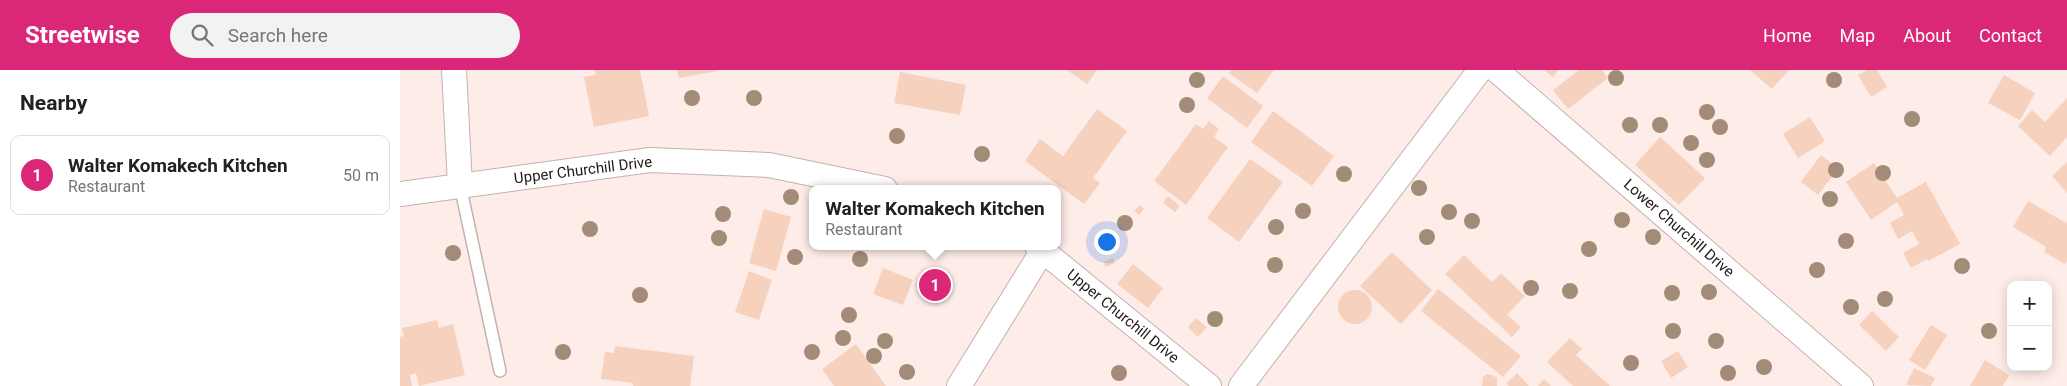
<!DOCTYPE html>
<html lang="en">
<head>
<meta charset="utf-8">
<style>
  :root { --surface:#fff; --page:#f2f2f2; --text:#222; --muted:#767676; --line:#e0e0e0; --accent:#db2777 }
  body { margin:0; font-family:Roboto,sans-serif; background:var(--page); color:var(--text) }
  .controls { position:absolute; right:15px; bottom:15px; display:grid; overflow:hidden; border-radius:10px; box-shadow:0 2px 12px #0003 }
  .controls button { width:45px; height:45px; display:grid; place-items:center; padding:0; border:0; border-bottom:1px solid var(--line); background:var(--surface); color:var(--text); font:25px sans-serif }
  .you { position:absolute; left:706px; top:171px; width:18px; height:18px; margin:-12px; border:4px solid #fff; border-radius:50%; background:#1a73e8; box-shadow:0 0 0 8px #1a73e833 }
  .badge { display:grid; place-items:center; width:32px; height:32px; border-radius:50%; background:var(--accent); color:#fff; font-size:16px; font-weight:700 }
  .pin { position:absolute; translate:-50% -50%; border:2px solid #fff; box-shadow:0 1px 5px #0006 }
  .popup { position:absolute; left:409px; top:115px; width:252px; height:65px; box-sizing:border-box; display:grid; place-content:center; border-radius:10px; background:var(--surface); filter:drop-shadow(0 1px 4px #0005); font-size:16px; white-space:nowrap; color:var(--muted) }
  .popup b { font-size:19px; color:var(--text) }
  .popup::after { content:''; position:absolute; left:50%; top:100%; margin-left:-10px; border:10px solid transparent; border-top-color:var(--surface) }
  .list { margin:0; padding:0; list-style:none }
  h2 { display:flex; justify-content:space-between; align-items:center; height:65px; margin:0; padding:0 20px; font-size:21px }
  h2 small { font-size:16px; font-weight:400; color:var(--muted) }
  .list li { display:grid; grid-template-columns:32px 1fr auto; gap:15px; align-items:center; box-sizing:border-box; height:80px; margin:0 10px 10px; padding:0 10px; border:1px solid var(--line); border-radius:10px }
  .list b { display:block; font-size:19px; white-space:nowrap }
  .list p { margin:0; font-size:16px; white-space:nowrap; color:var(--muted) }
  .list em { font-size:16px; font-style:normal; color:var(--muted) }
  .icon { flex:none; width:28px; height:28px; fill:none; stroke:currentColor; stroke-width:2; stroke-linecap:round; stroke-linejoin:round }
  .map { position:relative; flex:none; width:1667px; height:316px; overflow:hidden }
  header { display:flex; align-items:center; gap:30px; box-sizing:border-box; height:70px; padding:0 25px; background:var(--accent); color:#fff }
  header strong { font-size:24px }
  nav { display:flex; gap:28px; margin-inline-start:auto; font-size:18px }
  .search { width:350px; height:45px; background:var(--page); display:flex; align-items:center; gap:12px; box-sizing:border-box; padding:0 18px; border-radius:28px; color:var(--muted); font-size:19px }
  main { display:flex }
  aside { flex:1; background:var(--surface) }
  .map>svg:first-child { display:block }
  .building { fill:#f6d1bd }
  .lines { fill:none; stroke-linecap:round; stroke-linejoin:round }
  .lane-casing { stroke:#c3b2af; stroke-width:14 }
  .street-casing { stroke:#c3b2af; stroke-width:26 }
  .lane { stroke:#fff; stroke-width:11 }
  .street { stroke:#fff; stroke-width:24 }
  .tree { fill:#a28c77 }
  .labels { text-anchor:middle; stroke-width:4; stroke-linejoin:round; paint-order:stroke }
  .street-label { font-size:15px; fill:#201a19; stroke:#fff }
</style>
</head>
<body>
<header>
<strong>Streetwise</strong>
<div class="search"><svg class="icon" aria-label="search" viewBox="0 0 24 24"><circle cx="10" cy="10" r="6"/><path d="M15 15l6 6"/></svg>Search here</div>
<nav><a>Home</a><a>Map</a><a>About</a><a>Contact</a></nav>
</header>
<main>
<aside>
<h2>Nearby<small></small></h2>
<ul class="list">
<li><span class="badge">1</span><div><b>Walter Komakech Kitchen</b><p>Restaurant</p></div><em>50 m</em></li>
</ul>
</aside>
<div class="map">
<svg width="1667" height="316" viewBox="0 0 1667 316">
  <rect width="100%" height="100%" fill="#feece8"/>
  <!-- building -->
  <path class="building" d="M195,0H240L249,46L194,57L184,7L196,5Z
    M277,0H318V1L279,8Z
    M667,0H697L687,14Z
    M831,0H874L857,23L829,3Z
    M1144,0H1158L1153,7Z
    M1179,0H1202L1208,8L1168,39L1153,20Z
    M1350,0H1389L1372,19Z
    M1467,0H1477L1487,17L1471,27L1458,5Z
    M500,2L566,15L560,45L494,33Z
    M1604,5L1635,23L1620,50L1588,33Z
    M823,6L863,36L847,58L807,28Z
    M1667,28V67L1650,86L1618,56L1632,40L1645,52Z
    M697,39L727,61L693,108L700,113L684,134L625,91L640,69L663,86Z
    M873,41L934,86L912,116L851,72Z
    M1410,47L1425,71L1398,88L1383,64Z
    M809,51L819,59L814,67L828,77L786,135L754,111L796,54L803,59Z
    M1260,67L1305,108L1279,135L1235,95Z
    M1421,85L1438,99L1418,125L1401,112Z
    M850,89L883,112L839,172L807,148Z
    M1667,92V123L1652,106Z
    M1474,93L1497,128L1526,112L1560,174L1528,191L1527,189L1511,198L1503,183L1519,174L1512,161L1498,169L1490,153L1504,145L1497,132L1471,150L1446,112Z
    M768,126L780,136L775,142L763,133Z
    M1628,131L1666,153L1667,151V191L1665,194L1644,182L1646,177L1613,157Z
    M740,135L744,139L739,145L734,141Z
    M364,139L391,147L376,201L349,193Z
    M992,182L1032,220L1001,254L960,216Z
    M1064,185L1092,212L1101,203L1125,226L1107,245L1121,257L1112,267L1045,204Z
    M713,188L715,193L705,197L704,192Z
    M733,194L763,218L748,238L717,214Z
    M483,198L513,210L503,235L473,224Z
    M349,201L372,210L359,250L335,242Z
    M1038,219L1121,286L1103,307L1021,241Z
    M938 237a17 17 0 1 1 34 0a17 17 0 1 1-34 0Z
    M1472,241L1499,267L1486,281L1459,255Z
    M796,248L807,257L798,267L788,257Z
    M37,250L39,258L53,254L65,305L19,316L16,303L10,305L12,316H0V267L4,266L2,258Z
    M1531,255L1547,265L1525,300L1509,290Z
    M1170,268L1182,279L1176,285L1210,316H1173L1147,292Z
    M456,274L486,316H434L422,299Z
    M215,276L294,286L290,316H233V313L201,309L205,282L214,283Z
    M1278,281L1288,297L1271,308L1261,291Z
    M1585,290L1609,305L1603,316H1570Z
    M1514,298L1535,308L1531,316L1506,315Z
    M1117,303L1129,316H1109L1106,314Z
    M1087,304L1092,305L1097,308V316H1082L1083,307Z
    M1144,309L1151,316H1138Z"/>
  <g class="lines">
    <!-- lane casing -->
    <g class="lane-casing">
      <path id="lane" d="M60,115L100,301"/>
    </g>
    <!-- street casing -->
    <g class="street-casing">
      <path id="street" d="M54,0L60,115
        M1096,0L1461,316
        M0,124L250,90L369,95L485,119
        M637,176L809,316
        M559,316L643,180
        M841,316L1080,0"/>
    </g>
    <!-- lane -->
    <use href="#lane" class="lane"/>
    <!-- street -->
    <use href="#street" class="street"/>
  </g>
  <!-- trees -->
  <g class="tree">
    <circle cx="1216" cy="8" r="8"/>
    <circle cx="797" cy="10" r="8"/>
    <circle cx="1434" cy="10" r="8"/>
    <circle cx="292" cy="28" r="8"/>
    <circle cx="354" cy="28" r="8"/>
    <circle cx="787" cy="35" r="8"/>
    <circle cx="1307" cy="42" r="8"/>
    <circle cx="1512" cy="49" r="8"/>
    <circle cx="1230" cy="55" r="8"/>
    <circle cx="1260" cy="55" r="8"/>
    <circle cx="1320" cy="57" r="8"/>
    <circle cx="497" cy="66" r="8"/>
    <circle cx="1291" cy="73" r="8"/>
    <circle cx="582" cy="84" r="8"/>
    <circle cx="1307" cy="90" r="8"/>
    <circle cx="1436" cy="100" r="8"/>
    <circle cx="1483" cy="103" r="8"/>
    <circle cx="944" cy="104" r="8"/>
    <circle cx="1019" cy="118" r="8"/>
    <circle cx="391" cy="127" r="8"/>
    <circle cx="1430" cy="129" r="8"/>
    <circle cx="903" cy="141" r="8"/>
    <circle cx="1049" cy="142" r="8"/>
    <circle cx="323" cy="144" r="8"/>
    <circle cx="1222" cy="150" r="8"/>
    <circle cx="1072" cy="151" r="8"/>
    <circle cx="725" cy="153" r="8"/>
    <circle cx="876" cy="157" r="8"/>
    <circle cx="190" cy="159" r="8"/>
    <circle cx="1027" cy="167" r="8"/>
    <circle cx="1253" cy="167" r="8"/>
    <circle cx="319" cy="168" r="8"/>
    <circle cx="1446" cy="171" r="8"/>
    <circle cx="1189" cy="179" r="8"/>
    <circle cx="53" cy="183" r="8"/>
    <circle cx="395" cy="187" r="8"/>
    <circle cx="460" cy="189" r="8"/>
    <circle cx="875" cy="195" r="8"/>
    <circle cx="1562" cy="196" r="8"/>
    <circle cx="1417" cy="200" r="8"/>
    <circle cx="1131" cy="218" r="8"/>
    <circle cx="1170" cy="221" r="8"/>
    <circle cx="1309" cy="222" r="8"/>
    <circle cx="1272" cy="223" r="8"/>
    <circle cx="240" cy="225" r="8"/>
    <circle cx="1485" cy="229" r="8"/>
    <circle cx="1451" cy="237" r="8"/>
    <circle cx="449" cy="245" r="8"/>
    <circle cx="815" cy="249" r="8"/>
    <circle cx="1273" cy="261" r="8"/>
    <circle cx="1589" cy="261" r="8"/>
    <circle cx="443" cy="268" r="8"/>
    <circle cx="485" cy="271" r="8"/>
    <circle cx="1316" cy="271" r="8"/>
    <circle cx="163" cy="282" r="8"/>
    <circle cx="412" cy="282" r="8"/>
    <circle cx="474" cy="286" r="8"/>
    <circle cx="1231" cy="293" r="8"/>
    <circle cx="1364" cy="297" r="8"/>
    <circle cx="507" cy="302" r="8"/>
    <circle cx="719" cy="303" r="8"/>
    <circle cx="1328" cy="303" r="8"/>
  </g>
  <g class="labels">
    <!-- street labels -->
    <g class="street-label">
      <text transform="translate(183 100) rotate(-7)" y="5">Upper Churchill Drive</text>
      <text transform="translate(1279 158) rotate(41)" y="5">Lower Churchill Drive</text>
      <text transform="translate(723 246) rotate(39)" y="5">Upper Churchill Drive</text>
    </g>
  </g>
</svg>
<div class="controls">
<button>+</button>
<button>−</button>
</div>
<div class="you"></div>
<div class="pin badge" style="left:535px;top:215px">1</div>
<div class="popup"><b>Walter Komakech Kitchen</b>Restaurant</div>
</div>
</main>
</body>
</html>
